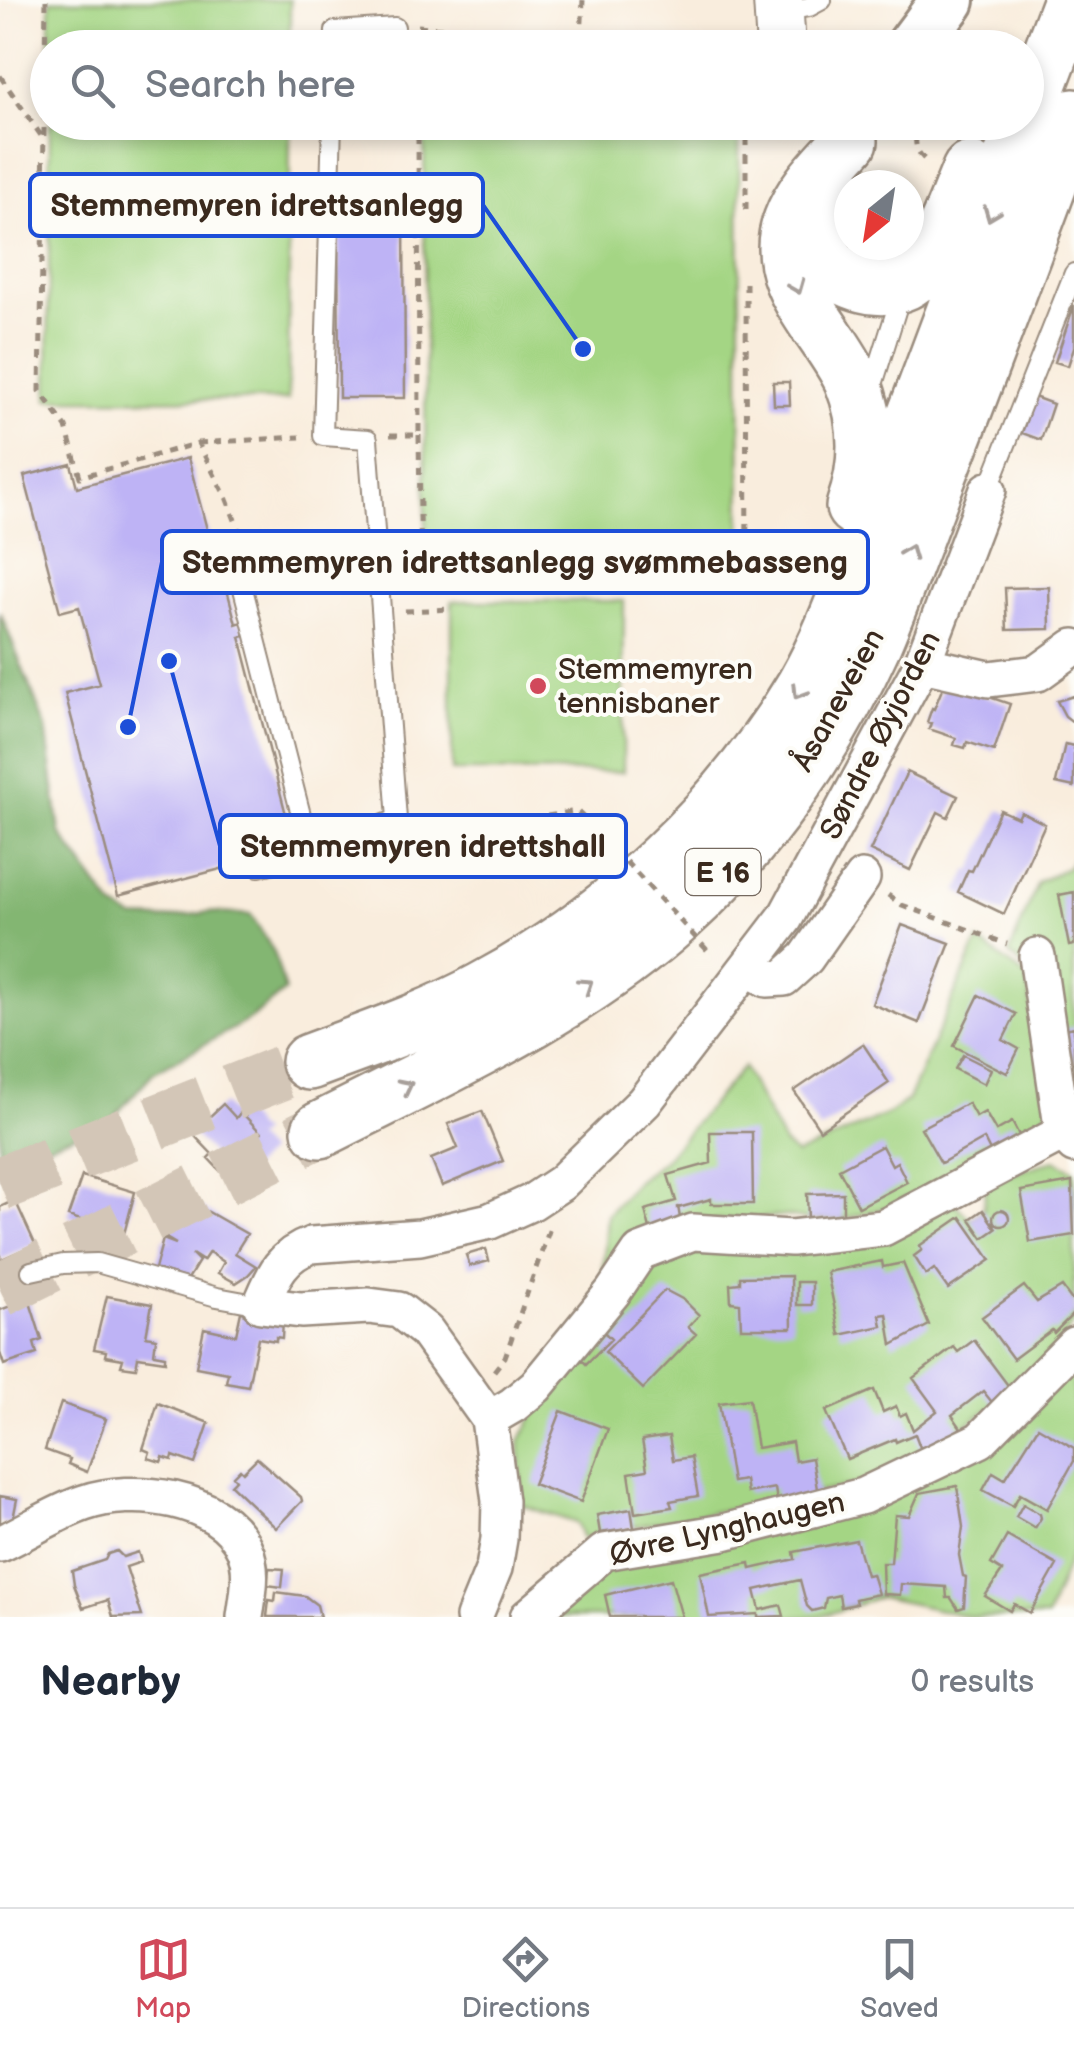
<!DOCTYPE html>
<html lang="en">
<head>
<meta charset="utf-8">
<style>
  :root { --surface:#fff; --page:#f2f2f3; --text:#1f2937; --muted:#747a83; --line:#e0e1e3; --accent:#d1495b }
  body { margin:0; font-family:"Balsamiq Sans",sans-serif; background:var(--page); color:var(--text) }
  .compass { position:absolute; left:834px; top:170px; width:90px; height:90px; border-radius:50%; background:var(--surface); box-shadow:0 5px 15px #0003; rotate:210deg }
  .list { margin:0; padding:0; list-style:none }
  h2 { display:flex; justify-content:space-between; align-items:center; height:130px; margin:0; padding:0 40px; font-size:42px }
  h2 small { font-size:32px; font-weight:400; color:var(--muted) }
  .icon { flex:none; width:55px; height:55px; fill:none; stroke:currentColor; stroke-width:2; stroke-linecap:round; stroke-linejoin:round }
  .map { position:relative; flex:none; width:1074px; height:1617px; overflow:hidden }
  .search { position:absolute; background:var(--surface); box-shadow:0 5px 15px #0003; left:30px; right:30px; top:30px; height:110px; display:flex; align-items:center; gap:25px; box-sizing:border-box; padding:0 35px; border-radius:55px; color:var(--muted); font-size:38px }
  .sheet { height:290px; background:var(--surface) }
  nav { display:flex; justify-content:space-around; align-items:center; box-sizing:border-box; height:140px; border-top:2px solid var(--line); background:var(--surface); font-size:28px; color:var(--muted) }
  nav a { display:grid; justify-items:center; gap:5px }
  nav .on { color:var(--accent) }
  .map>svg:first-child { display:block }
  .green { fill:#a4d584; stroke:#708051; stroke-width:2.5 }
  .forest { fill:#83b672; stroke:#5f7048; stroke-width:2.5 }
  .building { fill:#beb3f5 }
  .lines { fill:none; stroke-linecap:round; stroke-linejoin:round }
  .highway-tunnel { stroke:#d3c6b7; stroke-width:55; stroke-dasharray:55 28; stroke-linecap:butt }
  .lane-casing { stroke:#9a8c7e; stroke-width:22 }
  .street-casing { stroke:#9a8c7e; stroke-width:40 }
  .secondary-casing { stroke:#9a8c7e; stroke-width:52 }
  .primary-casing { stroke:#9a8c7e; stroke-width:58 }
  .highway-casing { stroke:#9a8c7e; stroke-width:60 }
  .path { stroke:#9a8c7e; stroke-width:5; stroke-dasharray:8 8; stroke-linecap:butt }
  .lane { stroke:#fff; stroke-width:18 }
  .street { stroke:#fff; stroke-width:35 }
  .secondary { stroke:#fff; stroke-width:48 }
  .primary { stroke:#fff; stroke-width:52 }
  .highway { stroke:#fff; stroke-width:55 }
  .path-bridge { stroke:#9a8c7e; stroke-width:5; stroke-dasharray:8 8; stroke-linecap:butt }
  .oneway { stroke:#a79f9a }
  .poi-dot { fill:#d1495b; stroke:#fdfcf7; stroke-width:4 }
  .labels { text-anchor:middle; stroke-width:8; stroke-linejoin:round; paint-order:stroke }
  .shield { fill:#fdfcf7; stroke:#75695f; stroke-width:2.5 }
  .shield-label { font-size:28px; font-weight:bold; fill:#3b2a1e }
  .poi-label { font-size:30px; fill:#3b2a1e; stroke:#fdfcf7; text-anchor:start }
  .street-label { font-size:30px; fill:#3b2a1e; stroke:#fdfcf7 }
  .leader { fill:none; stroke:#1d4ed8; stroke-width:4 }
  .callout-dot { fill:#1d4ed8; stroke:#fdfcf7; stroke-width:4 }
  .callout { fill:#fdfcf7; stroke:#1d4ed8; stroke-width:4 }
  .callout-label { font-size:32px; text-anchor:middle; font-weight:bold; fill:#3b2a1e }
</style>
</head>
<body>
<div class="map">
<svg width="1074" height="1617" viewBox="0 0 1074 1617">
  <rect width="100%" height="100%" fill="#fdfcf7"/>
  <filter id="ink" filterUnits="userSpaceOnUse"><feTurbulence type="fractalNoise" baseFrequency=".01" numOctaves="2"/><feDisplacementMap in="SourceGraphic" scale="20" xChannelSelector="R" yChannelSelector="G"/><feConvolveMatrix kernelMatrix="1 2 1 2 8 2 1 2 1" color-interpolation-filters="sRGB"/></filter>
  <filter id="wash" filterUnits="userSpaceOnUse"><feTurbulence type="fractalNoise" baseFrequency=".0048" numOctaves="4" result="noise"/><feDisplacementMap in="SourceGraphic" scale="40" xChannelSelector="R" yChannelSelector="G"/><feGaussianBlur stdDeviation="2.25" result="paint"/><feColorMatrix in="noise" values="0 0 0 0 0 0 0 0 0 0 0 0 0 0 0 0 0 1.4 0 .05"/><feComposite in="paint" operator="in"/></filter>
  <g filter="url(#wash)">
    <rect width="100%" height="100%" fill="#f9eddd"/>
    <!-- green -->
    <path class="green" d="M50,0H290V47H50Z
      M50,123H290L288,400L48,399Z
      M424,123H739L741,576L426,577Z
      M452,601H624L623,772L452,771Z
      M1074,856V1105L1044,985L1009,954L1038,882L1067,868Z
      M978,941L1026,976L1049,1109L1033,1133L889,1207L843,1219L808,1220L787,1216L714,1221L603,1278L607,1215L638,1180L664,1160L743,1067L784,1144L796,1155L890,1113L908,1100Z
      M1055,1160L1074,1170V1321L1054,1354L1013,1392L923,1455L858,1485L600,1533L583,1539L577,1523L521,1505L520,1441L539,1405L637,1277L688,1252L954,1203L970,1219L983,1210L986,1189L1010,1174Z
      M1074,1364V1547L1047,1617H973L880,1597L819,1617H547L590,1577L623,1562L867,1506Z"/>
    <!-- forest -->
    <path class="forest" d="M0,612L46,727L60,833L113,907L134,918L163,919L209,912L251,915L274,952L285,991L250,1019L153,1073L110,1121L0,1164Z"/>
    <g id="blocks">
      <!-- building -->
      <path class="building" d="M338,209H404L405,398H339Z
        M1074,305V347L1068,366L1055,362Z
        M773,382H789L790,405H774Z
        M1034,397L1053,404L1041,440L1022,433Z
        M188,458L218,571L222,570L236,624L242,622L245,636L240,637L290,830L246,842L251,861L118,896L65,693L100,684L79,607L60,612L24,476L71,464L77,487Z
        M1049,587L1050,629L1007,630L1005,588Z
        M945,682L1010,704L994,751L967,742L965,748L954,745L956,738L929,729L931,723L927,722L932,708L934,709Z
        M1074,696V723L1065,716L1057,701Z
        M1065,744L1074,746V787L1056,783Z
        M907,772L958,796L948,817L938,812L910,870L870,851Z
        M1000,810L1018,818L1021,812L1045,824L1004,914L958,892L968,870L972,871Z
        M1074,892V945L1069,946L1059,895Z
        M902,925L950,943L919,1023L872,1004Z
        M979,995L1016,1014L1003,1040L1019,1049L1007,1073L954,1046Z
        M1074,1027V1063L1065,1064L1058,1030Z
        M863,1044L889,1083L820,1130L794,1091Z
        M963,1055L991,1069L984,1084L955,1069Z
        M968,1103L976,1117L985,1112L996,1131L1012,1122L1020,1137L991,1153L984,1139L941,1163L921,1128Z
        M223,1104L236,1118L241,1112L261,1133L255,1139L268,1153L238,1181L228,1171L224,1175L208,1158L212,1154L192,1133Z
        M482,1111L503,1161L442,1186L431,1159L458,1148L448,1124Z
        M710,1132H752L753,1204H711V1199L678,1208V1206L681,1224L651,1233L645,1210L676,1201L668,1175L711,1163Z
        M882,1146L892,1165L897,1162L907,1182L859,1207L839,1169Z
        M82,1176L135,1192L124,1234L68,1216Z
        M1072,1182L1074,1235L1030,1242L1021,1191Z
        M173,1185L185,1192L174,1210L162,1203Z
        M843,1193V1219L808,1220L807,1194Z
        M184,1198L247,1234L235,1253L256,1266L248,1275L236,1283L218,1273L224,1262L209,1252L203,1261L192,1254L199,1261L188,1279L155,1269L163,1239L176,1244L166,1238L176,1222L171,1219Z
        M15,1200L35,1244L0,1260V1207Z
        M983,1210L996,1229L983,1238L970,1219Z
        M993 1218a8 8 0 1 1 16 0a8 8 0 1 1-16 0Z
        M961,1217L991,1260L948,1289L934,1269L926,1275L914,1256L922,1250L919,1246Z
        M486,1249L489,1261L470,1266L466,1255Z
        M882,1261L883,1267L903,1263L929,1325L892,1345L887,1314L880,1315L882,1326L840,1335L827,1272Z
        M791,1276L792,1328H741L740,1303L731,1302L730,1284L740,1283V1277Z
        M797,1282H812V1305H797Z
        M1024,1286L1037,1302L1062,1287L1074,1303V1313L1054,1333L1052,1330L1013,1359L982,1317Z
        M665,1290L684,1300L699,1315L688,1327L696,1334L643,1389L605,1352Z
        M107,1296L152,1304L146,1336L156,1338L154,1354L165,1356V1361L138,1357L136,1368L121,1366L123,1359L105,1356L106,1351L94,1349Z
        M29,1299L42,1340L34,1343L37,1354L4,1365L0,1353V1310Z
        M241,1312L283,1320L282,1338L276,1337V1341L258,1338L248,1386L226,1382L228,1373L196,1367L204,1328L236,1335Z
        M600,1328L611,1339L586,1364L575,1353Z
        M974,1340L1013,1392L995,1406L983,1391L952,1415L961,1428L923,1455L915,1434L896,1442L895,1439L847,1459L826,1411L874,1390L883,1412L896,1406L900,1416L906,1413L913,1430L937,1411L913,1378L954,1347L958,1352Z
        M749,1399L757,1448L792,1442L795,1461L812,1458L818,1495L777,1502L775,1488L747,1493L745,1480L732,1482L719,1403Z
        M61,1403L106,1419L87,1472L68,1464L70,1459L45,1450Z
        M158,1403L209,1423L195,1464L173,1456L172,1460L163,1457L161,1462L148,1458L150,1452L143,1449Z
        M561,1411L608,1429L581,1502L533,1484Z
        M1038,1427L1074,1448V1461L1047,1509L1020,1494L1013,1506L983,1490L993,1472L1005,1479Z
        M669,1436L673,1460L691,1457L698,1496L670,1501L672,1507L635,1513L629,1473L647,1470L642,1440Z
        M257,1458L301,1497L302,1501L276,1528L231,1485L236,1480L233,1476L240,1469L243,1472Z
        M957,1486L963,1527L959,1555L963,1576L966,1577L964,1607L958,1609L951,1598H947L946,1587L901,1584L900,1595L883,1594L882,1563H891L895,1515L909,1516L919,1493Z
        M0,1496L17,1499L12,1524L0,1522Z
        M1023,1504L1040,1514L1041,1518L1035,1528L1016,1517Z
        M631,1509L634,1528L600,1533L597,1515Z
        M1007,1536L1057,1565L1030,1613L1014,1604L1010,1611L985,1596L1002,1571L991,1564Z
        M856,1540L866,1575L872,1574L878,1594L855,1599L856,1604L841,1607L839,1595L826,1598L824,1608L812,1611L807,1606L800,1580L755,1590L760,1610L781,1605L784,1616L758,1617V1614L709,1617L700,1573L750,1563L751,1569L795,1559L794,1552Z
        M117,1551L123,1557L138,1552L141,1562L126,1567L142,1616L113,1617L108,1600L83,1608L74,1585L72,1571L105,1560L108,1554Z
        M269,1568L284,1569L282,1587L267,1585Z
        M671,1579L682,1617H610L605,1595Z
        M276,1592L305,1596L317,1605L320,1617H267L269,1600L275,1601Z"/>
    </g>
  </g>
  <g filter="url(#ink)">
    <use href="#blocks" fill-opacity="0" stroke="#9a8c7e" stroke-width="2.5"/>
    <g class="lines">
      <!-- highway-tunnel -->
      <path class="highway-tunnel" d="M0,1184L309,1062
        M0,1290L320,1130"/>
      <!-- lane casing -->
      <g class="lane-casing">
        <path id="lane" d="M780,12L809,7L822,0
          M334,48L335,31L395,27
          M871,391L902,292
          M988,490L1074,273
          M241,581L311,854
          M259,867L311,854L397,819L368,439L323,436L332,122
          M31,1271L63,1264L97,1263L217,1297L261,1305"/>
      </g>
      <!-- street casing -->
      <g class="street-casing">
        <path id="street" d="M922,664L989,679L1038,673L1074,647
          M1037,956L1063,1133
          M748,968L767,979L784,978L806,958L862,878
          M489,1419L513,1405L536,1386L613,1292L640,1252L693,1232L791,1238L883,1228L1063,1133L1074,1145
          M0,1544C28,1531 55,1513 84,1503C132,1486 220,1496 244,1548C254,1569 248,1595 245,1617
          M474,1617L494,1568L499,1539L500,1501L489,1419L426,1331L399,1310L369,1306L301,1310L261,1305C273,1277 280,1256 311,1245L420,1237L490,1221L532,1202L561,1183L644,1102L785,918L922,664L988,490
          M528,1617L604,1552L724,1532L863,1496L980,1440L1074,1345"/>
      </g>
      <!-- secondary casing -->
      <g class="secondary-casing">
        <path id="secondary" d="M778,0L781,48"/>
      </g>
      <!-- primary casing -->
      <g class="primary-casing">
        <path id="primary" d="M912,48L948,0"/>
      </g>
      <!-- highway casing -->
      <g class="highway-casing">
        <path id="highway" d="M1026,119L1071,0
          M850,141C829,165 802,190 791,221C768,281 830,331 852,380C869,422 869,465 854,507
          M835,187C829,207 816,233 824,254C835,282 880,294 905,282C937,266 956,201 970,170
          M309,1062C367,1040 428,1020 483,990C613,920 728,813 804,686C835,633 855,569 878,512C929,383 976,252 1025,122
          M320,1130C442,1068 574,1010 677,917C760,842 828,744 874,642C898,586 918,528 940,472C986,354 1030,236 1074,117"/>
      </g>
      <!-- path -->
      <path class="path" d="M46,0L40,391L66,427L80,477L198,443L226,497L251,561
        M418,26L644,44H741
        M581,39L583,0
        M0,76L42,137
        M746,122V216
        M921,122C913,139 913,151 929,163
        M390,435H419L418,122
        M419,435L421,584H747L746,282
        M198,443L300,437
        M405,611L452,609
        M420,823C471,832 527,819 577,811L604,838
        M888,895L902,905L1007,944
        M494,1371L505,1357L550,1228"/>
      <!-- lane -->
      <use href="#lane" class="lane"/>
      <!-- street -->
      <use href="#street" class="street"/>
      <!-- secondary -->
      <use href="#secondary" class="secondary"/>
      <!-- primary -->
      <use href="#primary" class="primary"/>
      <!-- highway -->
      <use href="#highway" class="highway"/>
      <!-- path-bridge -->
      <path class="path-bridge" d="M604,838L708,951"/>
    </g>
    <!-- one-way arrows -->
    <defs><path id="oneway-chevron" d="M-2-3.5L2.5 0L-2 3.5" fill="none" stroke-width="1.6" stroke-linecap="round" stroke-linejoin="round" transform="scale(2.5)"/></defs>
    <g class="oneway">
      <use href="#oneway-chevron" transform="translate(991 214) rotate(111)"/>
      <use href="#oneway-chevron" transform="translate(797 287) rotate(68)"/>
      <use href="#oneway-chevron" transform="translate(909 552) rotate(-69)"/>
      <use href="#oneway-chevron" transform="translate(799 692) rotate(122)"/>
      <use href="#oneway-chevron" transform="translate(586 985) rotate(-34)"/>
      <use href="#oneway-chevron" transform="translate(406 1086) rotate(-27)"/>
    </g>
  </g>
  <!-- markers -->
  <circle class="poi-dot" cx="538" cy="686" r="10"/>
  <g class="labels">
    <!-- shield labels -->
    <rect class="shield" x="685.5" y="849" width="75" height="46" rx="8"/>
    <g class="shield-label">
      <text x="723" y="882">E 16</text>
    </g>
    <!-- poi labels -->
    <g class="poi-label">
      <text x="558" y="679">Stemmemyren<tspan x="558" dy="34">tennisbaner</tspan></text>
    </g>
    <!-- street labels -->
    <g class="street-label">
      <text transform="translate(838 700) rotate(-61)" y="10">Åsaneveien</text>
      <text transform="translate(880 735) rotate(-63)" y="10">Søndre Øyjorden</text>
      <text transform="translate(727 1528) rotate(-13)" y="10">Øvre Lynghaugen</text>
    </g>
  </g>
  <!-- callouts -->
  <path class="leader" d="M583 349L483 205M128 727L162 562M169 661L220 846"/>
  <g class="callout-dot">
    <circle cx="583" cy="349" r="10"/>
    <circle cx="128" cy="727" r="10"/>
    <circle cx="169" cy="661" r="10"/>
  </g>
  <g class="callout">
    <rect x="30" y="174" width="453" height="62" rx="10"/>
    <rect x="162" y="531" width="706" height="62" rx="10"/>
    <rect x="220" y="815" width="406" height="62" rx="10"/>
  </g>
  <g class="callout-label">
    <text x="257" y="216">Stemmemyren idrettsanlegg</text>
    <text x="515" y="573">Stemmemyren idrettsanlegg svømmebasseng</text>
    <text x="423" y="857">Stemmemyren idrettshall</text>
  </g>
</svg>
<svg class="compass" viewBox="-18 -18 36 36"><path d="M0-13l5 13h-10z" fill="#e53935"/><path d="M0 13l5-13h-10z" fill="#747a83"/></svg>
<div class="search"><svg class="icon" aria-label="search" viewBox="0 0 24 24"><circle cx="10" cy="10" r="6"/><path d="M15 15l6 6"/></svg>Search here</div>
</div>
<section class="sheet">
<h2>Nearby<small>0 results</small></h2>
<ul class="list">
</ul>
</section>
<nav>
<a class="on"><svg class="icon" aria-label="map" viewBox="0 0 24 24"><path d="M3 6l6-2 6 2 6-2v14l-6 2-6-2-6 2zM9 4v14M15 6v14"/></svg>Map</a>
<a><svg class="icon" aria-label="directions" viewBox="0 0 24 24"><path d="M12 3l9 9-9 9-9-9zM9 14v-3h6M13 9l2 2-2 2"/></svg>Directions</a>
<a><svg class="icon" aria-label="saved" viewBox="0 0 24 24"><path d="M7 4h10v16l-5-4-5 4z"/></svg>Saved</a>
</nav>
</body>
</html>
